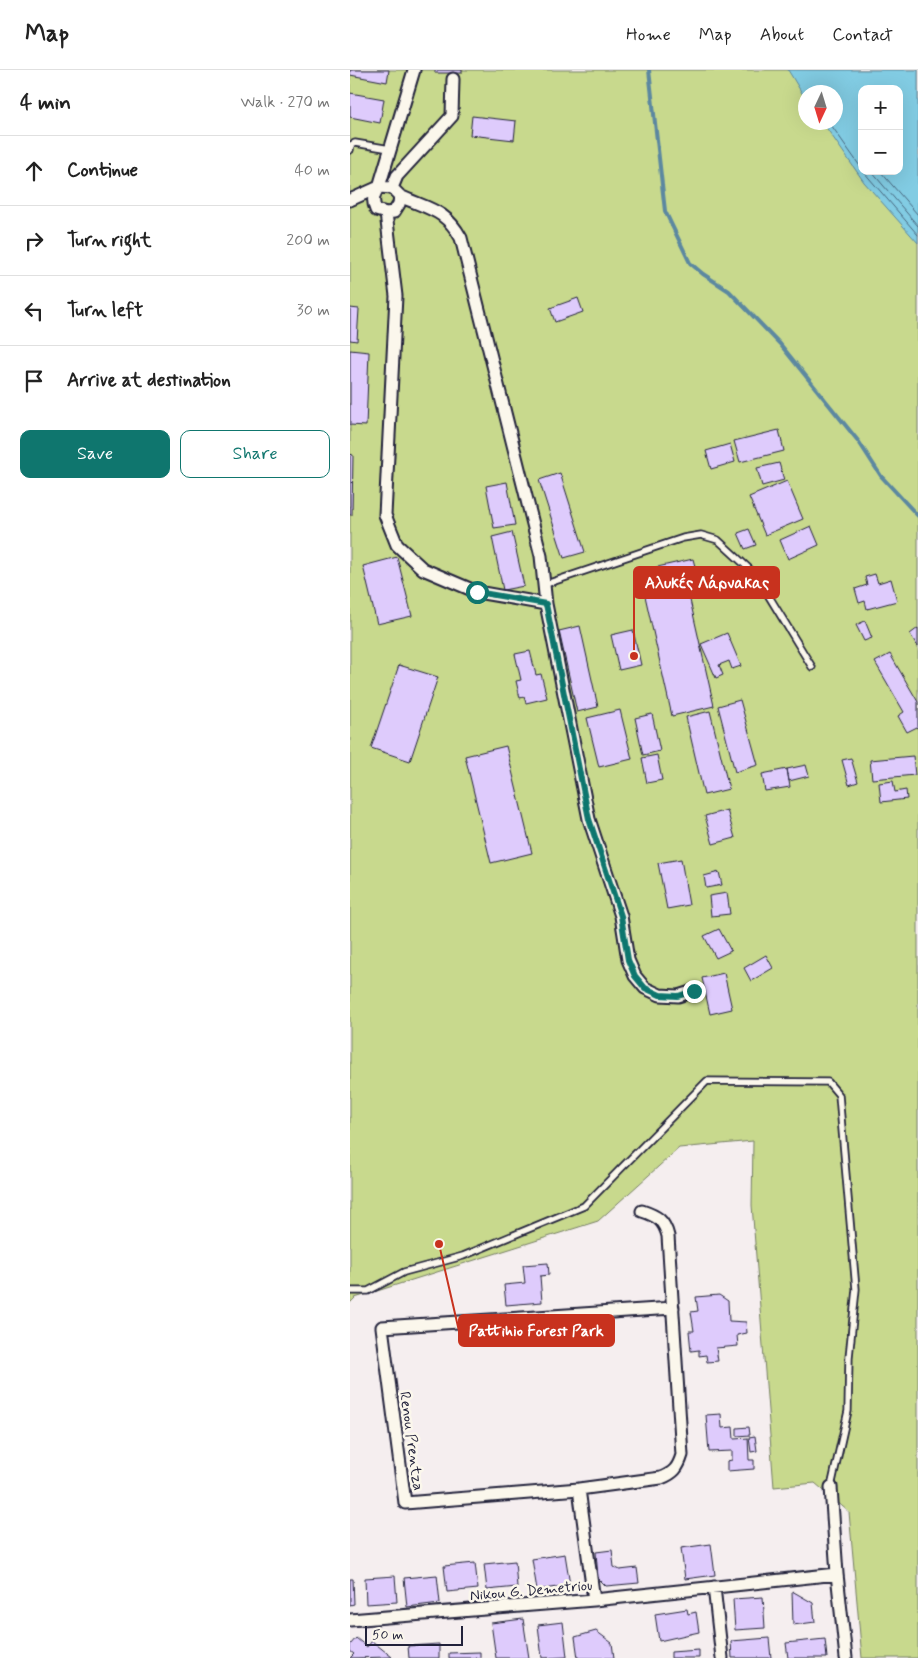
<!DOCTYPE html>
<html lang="en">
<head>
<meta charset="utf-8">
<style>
  :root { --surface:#fff; --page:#f6f6f6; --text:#222; --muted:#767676; --line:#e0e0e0; --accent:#0f766e }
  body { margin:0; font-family:Mynerve,sans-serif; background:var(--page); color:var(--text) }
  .controls { position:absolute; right:15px; top:15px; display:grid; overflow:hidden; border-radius:10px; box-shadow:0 5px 20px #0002 }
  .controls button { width:45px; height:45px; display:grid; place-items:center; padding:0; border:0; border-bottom:1px solid var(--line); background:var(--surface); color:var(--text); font:25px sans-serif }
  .compass { position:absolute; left:448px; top:15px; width:45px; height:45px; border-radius:50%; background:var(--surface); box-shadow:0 5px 20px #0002; rotate:184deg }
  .scale { position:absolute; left:15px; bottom:12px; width:98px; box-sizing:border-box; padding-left:5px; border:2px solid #22223b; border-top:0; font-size:14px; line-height:18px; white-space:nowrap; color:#22223b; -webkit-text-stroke:4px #fbf7ec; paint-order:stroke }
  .stop { position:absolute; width:15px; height:15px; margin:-11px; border:4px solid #0f766e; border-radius:50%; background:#fff }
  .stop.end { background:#0f766e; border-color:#fff; box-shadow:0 1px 5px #0008 }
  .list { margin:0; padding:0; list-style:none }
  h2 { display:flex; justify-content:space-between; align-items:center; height:65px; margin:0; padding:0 20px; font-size:21px }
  h2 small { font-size:16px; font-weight:400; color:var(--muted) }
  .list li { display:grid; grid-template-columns:32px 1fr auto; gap:15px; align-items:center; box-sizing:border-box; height:70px; padding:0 20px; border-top:1px solid var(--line) }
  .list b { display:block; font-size:19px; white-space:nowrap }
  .list em { font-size:16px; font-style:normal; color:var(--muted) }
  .actions { display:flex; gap:10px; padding:15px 20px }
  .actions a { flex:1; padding:11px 0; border:1px solid var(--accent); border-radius:10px; text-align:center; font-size:18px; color:var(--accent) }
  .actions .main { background:var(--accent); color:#fff }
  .icon { flex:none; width:28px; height:28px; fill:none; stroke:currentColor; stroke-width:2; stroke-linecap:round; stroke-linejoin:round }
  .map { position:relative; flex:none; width:568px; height:1588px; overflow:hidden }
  header { display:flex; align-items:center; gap:30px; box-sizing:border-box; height:70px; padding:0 25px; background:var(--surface); border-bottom:1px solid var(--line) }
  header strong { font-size:24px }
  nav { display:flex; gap:28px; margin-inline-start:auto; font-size:18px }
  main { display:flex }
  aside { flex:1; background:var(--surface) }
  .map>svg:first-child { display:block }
  .green { fill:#c8d98d; stroke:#757e64; fill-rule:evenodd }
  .water { fill:#82cce3; stroke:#5c88a0; fill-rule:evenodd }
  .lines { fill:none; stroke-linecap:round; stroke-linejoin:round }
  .shore { stroke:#48667e; stroke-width:1 }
  .stream { stroke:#5c88a0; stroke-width:4 }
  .building { fill:#decbfc; stroke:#22223b }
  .service-casing { stroke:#22223b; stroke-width:9 }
  .minor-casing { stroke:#22223b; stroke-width:15 }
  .service { stroke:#fbf7ec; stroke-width:5.5 }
  .minor { stroke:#fbf7ec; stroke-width:11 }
  .route { stroke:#0f766e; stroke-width:6 }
  .labels { text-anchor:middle; stroke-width:5; stroke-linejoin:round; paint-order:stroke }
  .street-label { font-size:15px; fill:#22223b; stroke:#fbf7ec }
  .leader { fill:none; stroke:#c8321e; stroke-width:2 }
  .callout-dot { fill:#c8321e; stroke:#fbf7ec; stroke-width:2 }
  .callout { fill:#c8321e; stroke:#c8321e; stroke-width:2 }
  .callout-label { font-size:16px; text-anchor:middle; font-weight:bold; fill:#fff }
</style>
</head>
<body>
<header>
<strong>Map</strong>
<nav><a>Home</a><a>Map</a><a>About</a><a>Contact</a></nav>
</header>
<main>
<aside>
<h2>4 min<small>Walk · 270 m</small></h2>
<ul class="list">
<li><svg class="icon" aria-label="ahead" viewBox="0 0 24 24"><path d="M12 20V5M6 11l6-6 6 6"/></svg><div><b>Continue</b></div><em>40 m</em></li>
<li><svg class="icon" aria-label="right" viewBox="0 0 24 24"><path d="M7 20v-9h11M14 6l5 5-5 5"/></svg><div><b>Turn right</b></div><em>200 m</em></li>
<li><svg class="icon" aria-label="left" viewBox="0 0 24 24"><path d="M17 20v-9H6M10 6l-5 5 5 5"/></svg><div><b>Turn left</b></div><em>30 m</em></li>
<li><svg class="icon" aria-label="arrive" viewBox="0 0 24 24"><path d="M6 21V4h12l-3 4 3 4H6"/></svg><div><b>Arrive at destination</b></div></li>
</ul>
<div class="actions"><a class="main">Save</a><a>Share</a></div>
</aside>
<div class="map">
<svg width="568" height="1588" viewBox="0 0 568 1588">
  <rect width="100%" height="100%" fill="#f5eeef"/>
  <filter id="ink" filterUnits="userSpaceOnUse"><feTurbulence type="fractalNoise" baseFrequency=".02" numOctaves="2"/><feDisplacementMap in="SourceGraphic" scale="10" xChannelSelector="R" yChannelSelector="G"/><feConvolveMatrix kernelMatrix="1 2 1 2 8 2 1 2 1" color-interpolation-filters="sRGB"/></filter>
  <g filter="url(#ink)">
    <!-- green -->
    <path class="green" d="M0,0H568V1588H512L499,1442L465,1413L424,1417L402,1135L403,1071L329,1078L248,1151L5,1228L0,1233ZM512,19H549V101H512ZM456,22H486V52H456Z"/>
    <!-- water -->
    <path class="water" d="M438,0H568V173L514,112L473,53L486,52V22H456L455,28ZM512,19H549V101H512Z"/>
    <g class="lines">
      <!-- shore -->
      <path class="shore" d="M479,52L512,99
        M513,101L568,165
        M521,101L568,156
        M530,101L568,145"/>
      <!-- stream -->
      <path class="stream" d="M299,0L315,141L340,193L353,204L379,221L430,274L509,372L531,406L568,446"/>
    </g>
    <!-- building -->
    <path class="building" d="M0,0H39L37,12L0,5Z
      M85,0H112V3H85Z
      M0,23L34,29L30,53L0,47Z
      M122,46L166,51L164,70L120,65Z
      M228,228L233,242L205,252L200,238Z
      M0,238L9,239L7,271L0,270Z
      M0,280L19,282L16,356L0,355Z
      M429,360L434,381L390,392L384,371Z
      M380,374L385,392L361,399L356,381Z
      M0,384L3,385L2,445H0Z
      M429,393L434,410L412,416L407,398Z
      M210,403L235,482L214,488L189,410Z
      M437,411L453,449L415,465L399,427Z
      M157,412L165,455L144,458L136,416Z
      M461,456L469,475L438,489L430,470Z
      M399,459L406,475L395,479L388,463Z
      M162,462L174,516L153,520L142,467Z
      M47,487L62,546L27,554L13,496Z
      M343,489L347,504L306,514L303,498Z
      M525,504L528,513L541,509L547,531L517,539L515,531L509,533L505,519L517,515L515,507Z
      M335,508L364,636L322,646L293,517Z
      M515,551L522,568L514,571L506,555Z
      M230,556L248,637L227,642L209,561Z
      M568,558V577L560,564Z
      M283,560L291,595L269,600L261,565Z
      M377,563L391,596L382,599L379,591L369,595L373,605L366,608L351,574Z
      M180,581L186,605L191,604L197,628L176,633L174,627L170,628L166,611L171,610L165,584Z
      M540,584L568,632V659L567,657L557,662L548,646L554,642L525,592Z
      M49,595L88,607L60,691L21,678Z
      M390,630L408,695L385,702L368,636Z
      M270,640L282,689L249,697L237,648Z
      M360,641L379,719L354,725L336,647Z
      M302,644L310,681L293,685L285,648Z
      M156,676L182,783L141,793L115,686Z
      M307,685L312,710L297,713L292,688Z
      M563,686L565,705L522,709L520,690Z
      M501,688L508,712L499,715L492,690Z
      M456,695L459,706L439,711L437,699Z
      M437,699L440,717L415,721L412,704Z
      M543,711L545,722L556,720L557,729L531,732L529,713Z
      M377,740L385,768L363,774L355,746Z
      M331,789L339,835L317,839L308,793Z
      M369,802L372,815L356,818L354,806Z
      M377,823L380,844L361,846L359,826Z
      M369,859L381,881L366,888L354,866Z
      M416,885L423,898L401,911L394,898Z
      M374,903L382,939L360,944L352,908Z
      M198,1193L199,1205L190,1206L192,1232L156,1235L154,1215L175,1213L173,1195Z
      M369,1225L378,1231L379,1251L396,1252L397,1263L387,1265L388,1276L366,1278L368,1291L357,1292L356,1285L349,1286V1280L341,1281L339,1261H344L341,1242L348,1241L346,1227Z
      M371,1344L372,1358L383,1357L384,1369L398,1368L399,1390H404V1399L377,1401V1391L382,1390V1381L359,1382L356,1345Z
      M399,1357L400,1365L387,1366V1358Z
      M405,1366L407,1381L401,1382L399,1367Z
      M361,1474L365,1505L335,1509L331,1478Z
      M262,1480L264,1497L270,1500L287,1498L289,1513L256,1516L248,1508L246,1482Z
      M215,1484L220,1515L187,1520L182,1489Z
      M165,1491L167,1517L137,1520L134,1494Z
      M125,1493L128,1519L97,1522L94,1496Z
      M87,1505L90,1533L57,1537L54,1508Z
      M45,1506L47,1532L16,1534L15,1508Z
      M0,1509H3L4,1534L0,1535Z
      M442,1521L463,1533L465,1552L443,1555Z
      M413,1527L415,1558L385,1560L383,1529Z
      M337,1539L338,1544L346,1542L349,1562L309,1571L305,1544Z
      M173,1549L179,1588H146L141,1553Z
      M213,1552L217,1587L192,1588L188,1555Z
      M246,1561L262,1573L264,1588H228L225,1567Z
      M6,1568L17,1577L22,1571L42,1587L0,1588L4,1584L0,1581V1575Z
      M419,1568L421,1588H382L381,1571Z
      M475,1569L477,1588H438L436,1573Z
      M89,1574V1588H59L58,1576Z
      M349,1580V1588H321V1582Z
      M130,1582V1588H99V1583Z"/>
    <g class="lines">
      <!-- service casing -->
      <g class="service-casing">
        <path id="service" d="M0,80L1,75L5,73L40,79
          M193,515L333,468L351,465L368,470L406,505L462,597
          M0,1221H18L54,1202L113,1186L234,1136L357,1011L478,1012L489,1025L506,1219L499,1287L498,1341L481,1417"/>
      </g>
      <!-- minor casing -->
      <g class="minor-casing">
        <path id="minor" d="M42,118L47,106L102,46L103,9
          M50,126L42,118L29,117L64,0
          M0,130L29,117C23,125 22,131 26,140L36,143L44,142L49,134L50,126C78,139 95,139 111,168L191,486L196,534L239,749L271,846L278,890L285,906L295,918L310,925L328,926L344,921
          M36,143L46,226L35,445L47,475L73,499L127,522L196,534
          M292,1141C307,1146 314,1150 318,1166L332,1385C328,1398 324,1403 311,1408L229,1419L55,1433L32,1257L323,1238
          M481,1417L487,1504
          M229,1419L244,1530
          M364,1517L372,1588
          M0,1550L244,1530L487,1504L496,1588"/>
      </g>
      <!-- service -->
      <use href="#service" class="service"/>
      <!-- minor -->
      <use href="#minor" class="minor"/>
    </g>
  </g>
  <g class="lines" filter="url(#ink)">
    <!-- route -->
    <path class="route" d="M127,522L196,534L239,749L271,846L278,890L285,906L295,918L310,925L328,926L344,921"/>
  </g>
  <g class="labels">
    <!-- street labels -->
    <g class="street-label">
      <text transform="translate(62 1371) rotate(82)" y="5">Renou Prentza</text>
      <text transform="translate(181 1520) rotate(-5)" y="5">Nikou G. Demetriou</text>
    </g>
  </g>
  <!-- callouts -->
  <path class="leader" d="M284 586L284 512M89 1174L109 1261"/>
  <g class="callout-dot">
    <circle cx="284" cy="586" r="5"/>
    <circle cx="89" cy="1174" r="5"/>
  </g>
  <g class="callout">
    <rect x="284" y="497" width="145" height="31" rx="5"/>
    <rect x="109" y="1245" width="155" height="31" rx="5"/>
  </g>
  <g class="callout-label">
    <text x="357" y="518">Αλυκές Λάρνακας</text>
    <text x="186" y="1266">Pattihio Forest Park</text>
  </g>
</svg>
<div class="controls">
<button>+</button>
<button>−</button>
</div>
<svg class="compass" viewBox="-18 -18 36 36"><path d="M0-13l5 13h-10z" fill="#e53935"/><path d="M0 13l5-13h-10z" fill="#767676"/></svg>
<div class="scale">50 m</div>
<div class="stop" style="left:127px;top:522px"></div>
<div class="stop end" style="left:344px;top:921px"></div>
</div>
</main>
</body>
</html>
